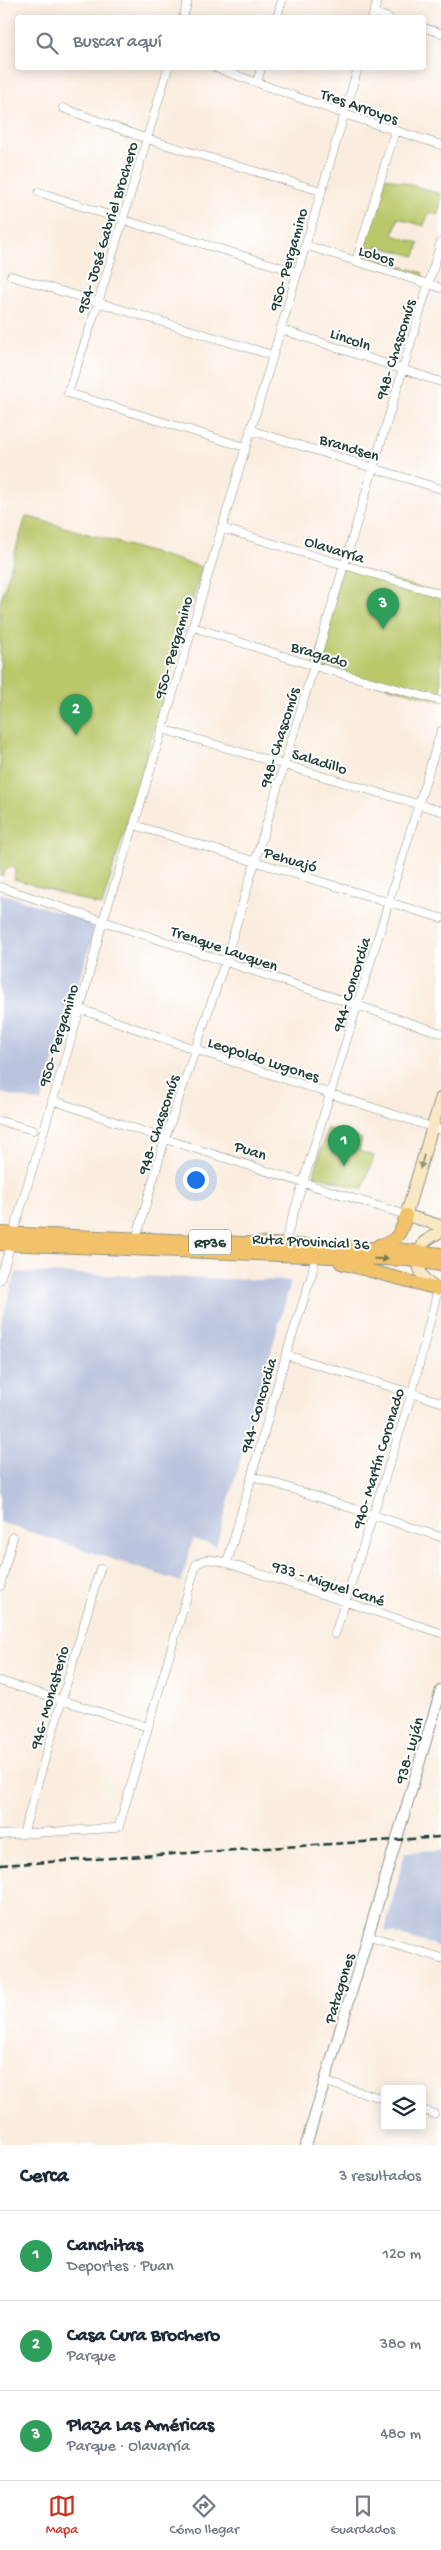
<!DOCTYPE html>
<html lang="es">
<head>
<meta charset="utf-8">
<style>
  :root { --surface:#fff; --page:#f2f2f3; --text:#1f2937; --muted:#747a83; --line:#e0e1e3; --accent:#c8321e }
  body { margin:0; font-family:"Gochi Hand",sans-serif; background:var(--page); color:var(--text) }
  .controls { position:absolute; right:15px; bottom:15px; display:grid; overflow:hidden; border-radius:5px; box-shadow:0 2px 12px #0003 }
  .controls button { width:45px; height:45px; display:grid; place-items:center; padding:0; border:0; border-bottom:1px solid var(--line); background:var(--surface); color:var(--text); font:25px sans-serif }
  .you { position:absolute; left:195px; top:1179px; width:18px; height:18px; margin:-12px; border:4px solid #fff; border-radius:50%; background:#1a73e8; box-shadow:0 0 0 8px #1a73e833 }
  .badge { display:grid; place-items:center; width:32px; height:32px; border-radius:50%; background:var(--accent); color:#fff; font-size:16px; font-weight:700 }
  .pin { position:absolute; translate:-50% -41px; filter:drop-shadow(0 1px 2px #0008) }
  .pin::after { content:''; position:absolute; top:26px; width:18px; height:15px; background:inherit; clip-path:polygon(0 0,100% 0,50% 100%) }
  .list { margin:0; padding:0; list-style:none }
  h2 { display:flex; justify-content:space-between; align-items:center; height:65px; margin:0; padding:0 20px; font-size:21px }
  h2 small { font-size:16px; font-weight:400; color:var(--muted) }
  .list li { display:grid; grid-template-columns:32px 1fr auto; gap:15px; align-items:center; box-sizing:border-box; height:90px; padding:0 20px; border-top:1px solid var(--line) }
  .list b { display:block; font-size:19px; white-space:nowrap }
  .list p { margin:0; font-size:16px; white-space:nowrap; color:var(--muted) }
  .list em { font-size:16px; font-style:normal; color:var(--muted) }
  .icon { flex:none; width:28px; height:28px; fill:none; stroke:currentColor; stroke-width:2; stroke-linecap:round; stroke-linejoin:round }
  .map { position:relative; flex:none; width:441px; height:2145px; overflow:hidden }
  .search { position:absolute; background:var(--surface); box-shadow:0 2px 12px #0003; left:15px; right:15px; top:15px; height:55px; display:flex; align-items:center; gap:12px; box-sizing:border-box; padding:0 18px; border-radius:5px; color:var(--muted); font-size:19px }
  .sheet { height:335px; background:var(--surface) }
  nav { display:flex; justify-content:space-around; align-items:center; box-sizing:border-box; height:70px; border-top:1px solid var(--line); background:var(--surface); font-size:14px; color:var(--muted) }
  nav a { display:grid; justify-items:center; gap:2px }
  nav .on { color:var(--accent) }
  .map>svg:first-child { display:block }
  .industrial { fill:#bac4de }
  .green { fill:#bbc86a; stroke:#6d824f }
  .lines { fill:none; stroke-linecap:round; stroke-linejoin:round }
  .minor-casing { stroke:#8c958a; stroke-width:9 }
  .tertiary-casing { stroke:#8c958a; stroke-width:12 }
  .secondary-casing { stroke:#8c958a; stroke-width:13 }
  .primary-casing { stroke:#8c958a; stroke-width:14 }
  .minor { stroke:#fff; stroke-width:8 }
  .tertiary { stroke:#fff; stroke-width:10 }
  .secondary { stroke:#fae7c3; stroke-width:11 }
  .primary { stroke:#f2c26a; stroke-width:12 }
  .rail { stroke:#1f3d34; stroke-width:2.5; stroke-dasharray:8 4; stroke-linecap:butt }
  .oneway { fill:#8c927c }
  .oneway2 { fill:#7e794c }
  .labels { text-anchor:middle; stroke-width:4; stroke-linejoin:round; paint-order:stroke }
  .shield { fill:#fff; stroke:#627771; stroke-width:1 }
  .shield-label { font-size:15px; font-weight:bold; fill:#1f3d34 }
  .street-label { font-size:16px; fill:#1f3d34; stroke:#fff }
</style>
</head>
<body>
<div class="map">
<svg width="441" height="2145" viewBox="0 0 441 2145">
  <rect width="100%" height="100%" fill="#fff"/>
  <filter id="ink" filterUnits="userSpaceOnUse"><feTurbulence type="fractalNoise" baseFrequency=".02" numOctaves="2"/><feDisplacementMap in="SourceGraphic" scale="10" xChannelSelector="R" yChannelSelector="G"/><feConvolveMatrix kernelMatrix="1 2 1 2 8 2 1 2 1" color-interpolation-filters="sRGB"/></filter>
  <filter id="wash" filterUnits="userSpaceOnUse"><feTurbulence type="fractalNoise" baseFrequency=".0096" numOctaves="4" result="noise"/><feDisplacementMap in="SourceGraphic" scale="20" xChannelSelector="R" yChannelSelector="G"/><feGaussianBlur stdDeviation="1.12" result="paint"/><feColorMatrix in="noise" values="0 0 0 0 0 0 0 0 0 0 0 0 0 0 0 0 0 1.4 0 .05"/><feComposite in="paint" operator="in"/></filter>
  <g filter="url(#wash)">
    <rect width="100%" height="100%" fill="#faeddf"/>
    <!-- industrial -->
    <path class="industrial" d="M0,893L91,923L95,930L41,1102L0,1093Z
      M16,1272L291,1281L216,1546L193,1539L181,1582L0,1522V1326Z
      M441,1850V1947L385,1931L405,1852Z"/>
    <!-- green -->
    <path class="green" d="M386,177L441,194L439,215L429,212L424,226L398,218L393,235L419,243L415,256L377,246L374,258L423,273L422,278L360,259Z
      M26,516L202,567L102,906L14,879L15,868L8,867L2,876L0,875V603Z
      M343,565L441,594V701L314,666Z
      M327,1128L362,1139L359,1151L374,1156L363,1189L314,1175Z"/>
  </g>
  <g filter="url(#ink)">
    <g class="lines">
      <!-- minor casing -->
      <g class="minor-casing">
        <path id="minor" d="M374,13L389,18
          M183,18L188,0
          M277,18L282,0
          M372,18L378,0
          M424,28L441,33
          M168,68L98,303L68,393L245,447
          M216,68L350,116L441,145
          M257,83L261,68
          M63,108L147,139L321,191
          M39,192L123,220L297,272
          M305,245L441,288
          M356,262L395,131
          M11,276L272,355
          M280,329L441,382
          M250,430L441,489
          M221,528L441,594
          M193,627L314,666L441,701
          M162,729L441,811
          M134,825L441,918
          M0,887L441,1033
          M80,1009L197,1050L441,1130
          M52,1100L165,1139L406,1215
          M0,1121L33,1130
          M13,1234L80,1009L103,920L134,825L358,68
          M136,1239L165,1139L225,962L441,242
          M284,1245L441,731
          M0,1280L11,1244
          M286,1355L441,1402
          M252,1476L441,1537
          M227,1563L286,1355L312,1274L315,1256
          M0,1586L13,1537
          M335,1634L412,1393L438,1289
          M0,1681L148,1727
          M23,1834L100,1569
          M0,1835L115,1828L119,1826L196,1565C206,1556 215,1560 227,1563L441,1633
          M370,1936L441,1958
          M325,2082L385,2099
          M422,2110L434,2114"/>
      </g>
      <!-- tertiary casing -->
      <g class="tertiary-casing">
        <path id="tertiary" d="M306,2145L441,1690"/>
      </g>
      <!-- secondary casing -->
      <g class="secondary-casing">
        <path id="secondary" d="M441,1098L406,1215L441,1226
          M434,1287C417,1277 415,1259 424,1242L441,1231"/>
      </g>
      <!-- primary casing -->
      <g class="primary-casing">
        <path id="primary" d="M0,1233L394,1249L441,1254
          M0,1244L409,1260L441,1265
          M379,1245C397,1243 402,1231 406,1215
          M341,1263L438,1289"/>
      </g>
      <!-- minor -->
      <use href="#minor" class="minor"/>
      <!-- tertiary -->
      <use href="#tertiary" class="tertiary"/>
      <!-- secondary -->
      <use href="#secondary" class="secondary"/>
      <!-- primary -->
      <use href="#primary" class="primary"/>
      <!-- rail -->
      <path class="rail" d="M0,1865L441,1837"/>
    </g>
    <!-- one-way arrows -->
    <defs><path id="oneway-solid" d="M-6-.8H1V-3.2L6.5 0L1 3.2V.8H-6Z" transform="scale(1.25)"/></defs>
    <use class="oneway" href="#oneway-solid" transform="translate(422 1162) rotate(106)"/>
    <use class="oneway2" href="#oneway-solid" transform="translate(381 1259) rotate(2)"/>
  </g>
  <g class="labels">
    <!-- shield labels -->
    <rect class="shield" x="189" y="1229.5" width="42" height="25" rx="4"/>
    <g class="shield-label">
      <text x="210" y="1247">RP36</text>
    </g>
    <!-- street labels -->
    <g class="street-label">
      <text transform="translate(360 105) rotate(19)" y="6">Tres Arroyos</text>
      <text transform="translate(106 227) rotate(-73)" y="6">954- José Gabriel Brochero</text>
      <text transform="translate(377 254) rotate(17)" y="6">Lobos</text>
      <text transform="translate(287 259) rotate(-74)" y="6">950- Pergamino</text>
      <text transform="translate(351 338) rotate(19)" y="6">Lincoln</text>
      <text transform="translate(394 349) rotate(-73)" y="6">948- Chascomús</text>
      <text transform="translate(350 446) rotate(17)" y="6">Brandsen</text>
      <text transform="translate(335 548) rotate(17)" y="6">Olavarría</text>
      <text transform="translate(172 647) rotate(-74)" y="6">950- Pergamino</text>
      <text transform="translate(320 653) rotate(17)" y="6">Bragado</text>
      <text transform="translate(278 737) rotate(-73)" y="6">948- Chascomús</text>
      <text transform="translate(320 760) rotate(17)" y="6">Saladillo</text>
      <text transform="translate(291 858) rotate(17)" y="6">Pehuajó</text>
      <text transform="translate(225 947) rotate(19)" y="6">Trenque Lauquen</text>
      <text transform="translate(350 984) rotate(-73)" y="6">944- Concordia</text>
      <text transform="translate(57 1035) rotate(-73)" y="6">950- Pergamino</text>
      <text transform="translate(264 1058) rotate(18)" y="6">Leopoldo Lugones</text>
      <text transform="translate(157 1124) rotate(-72)" y="6">948- Chascomús</text>
      <text transform="translate(251 1149) rotate(18)" y="6">Puan</text>
      <text transform="translate(311 1240) rotate(3)" y="6">Ruta Provincial 36</text>
      <text transform="translate(257 1405) rotate(-74)" y="6">944- Concordia</text>
      <text transform="translate(377 1458) rotate(-73)" y="6">940- Martín Coronado</text>
      <text transform="translate(329 1582) rotate(18)" y="6">933 - Miguel Cané</text>
      <text transform="translate(48 1697) rotate(-74)" y="6">946- Monasterio</text>
      <text transform="translate(408 1750) rotate(-74)" y="6">938- Luján</text>
      <text transform="translate(338 1988) rotate(-73)" y="6">Patagones</text>
    </g>
  </g>
</svg>
<div class="controls">
<button><svg class="icon" aria-label="layers" viewBox="0 0 24 24"><path d="M12 4l9 5-9 5-9-5zM3 14l9 5 9-5"/></svg></button>
</div>
<div class="you"></div>
<div class="pin badge" style="left:344px;top:1166px;background:#2e9e5b">1</div>
<div class="pin badge" style="left:76px;top:735px;background:#2e9e5b">2</div>
<div class="pin badge" style="left:383px;top:629px;background:#2e9e5b">3</div>
<div class="search"><svg class="icon" aria-label="search" viewBox="0 0 24 24"><circle cx="10" cy="10" r="6"/><path d="M15 15l6 6"/></svg>Buscar aquí</div>
</div>
<section class="sheet">
<h2>Cerca<small>3 resultados</small></h2>
<ul class="list">
<li><span class="badge" style="background:#2e9e5b">1</span><div><b>Canchitas</b><p>Deportes · Puan</p></div><em>120 m</em></li>
<li><span class="badge" style="background:#2e9e5b">2</span><div><b>Casa Cura Brochero</b><p>Parque</p></div><em>380 m</em></li>
<li><span class="badge" style="background:#2e9e5b">3</span><div><b>Plaza Las Américas</b><p>Parque · Olavarría</p></div><em>480 m</em></li>
</ul>
</section>
<nav>
<a class="on"><svg class="icon" aria-label="map" viewBox="0 0 24 24"><path d="M3 6l6-2 6 2 6-2v14l-6 2-6-2-6 2zM9 4v14M15 6v14"/></svg>Mapa</a>
<a><svg class="icon" aria-label="directions" viewBox="0 0 24 24"><path d="M12 3l9 9-9 9-9-9zM9 14v-3h6M13 9l2 2-2 2"/></svg>Cómo llegar</a>
<a><svg class="icon" aria-label="saved" viewBox="0 0 24 24"><path d="M7 4h10v16l-5-4-5 4z"/></svg>Guardados</a>
</nav>
</body>
</html>
